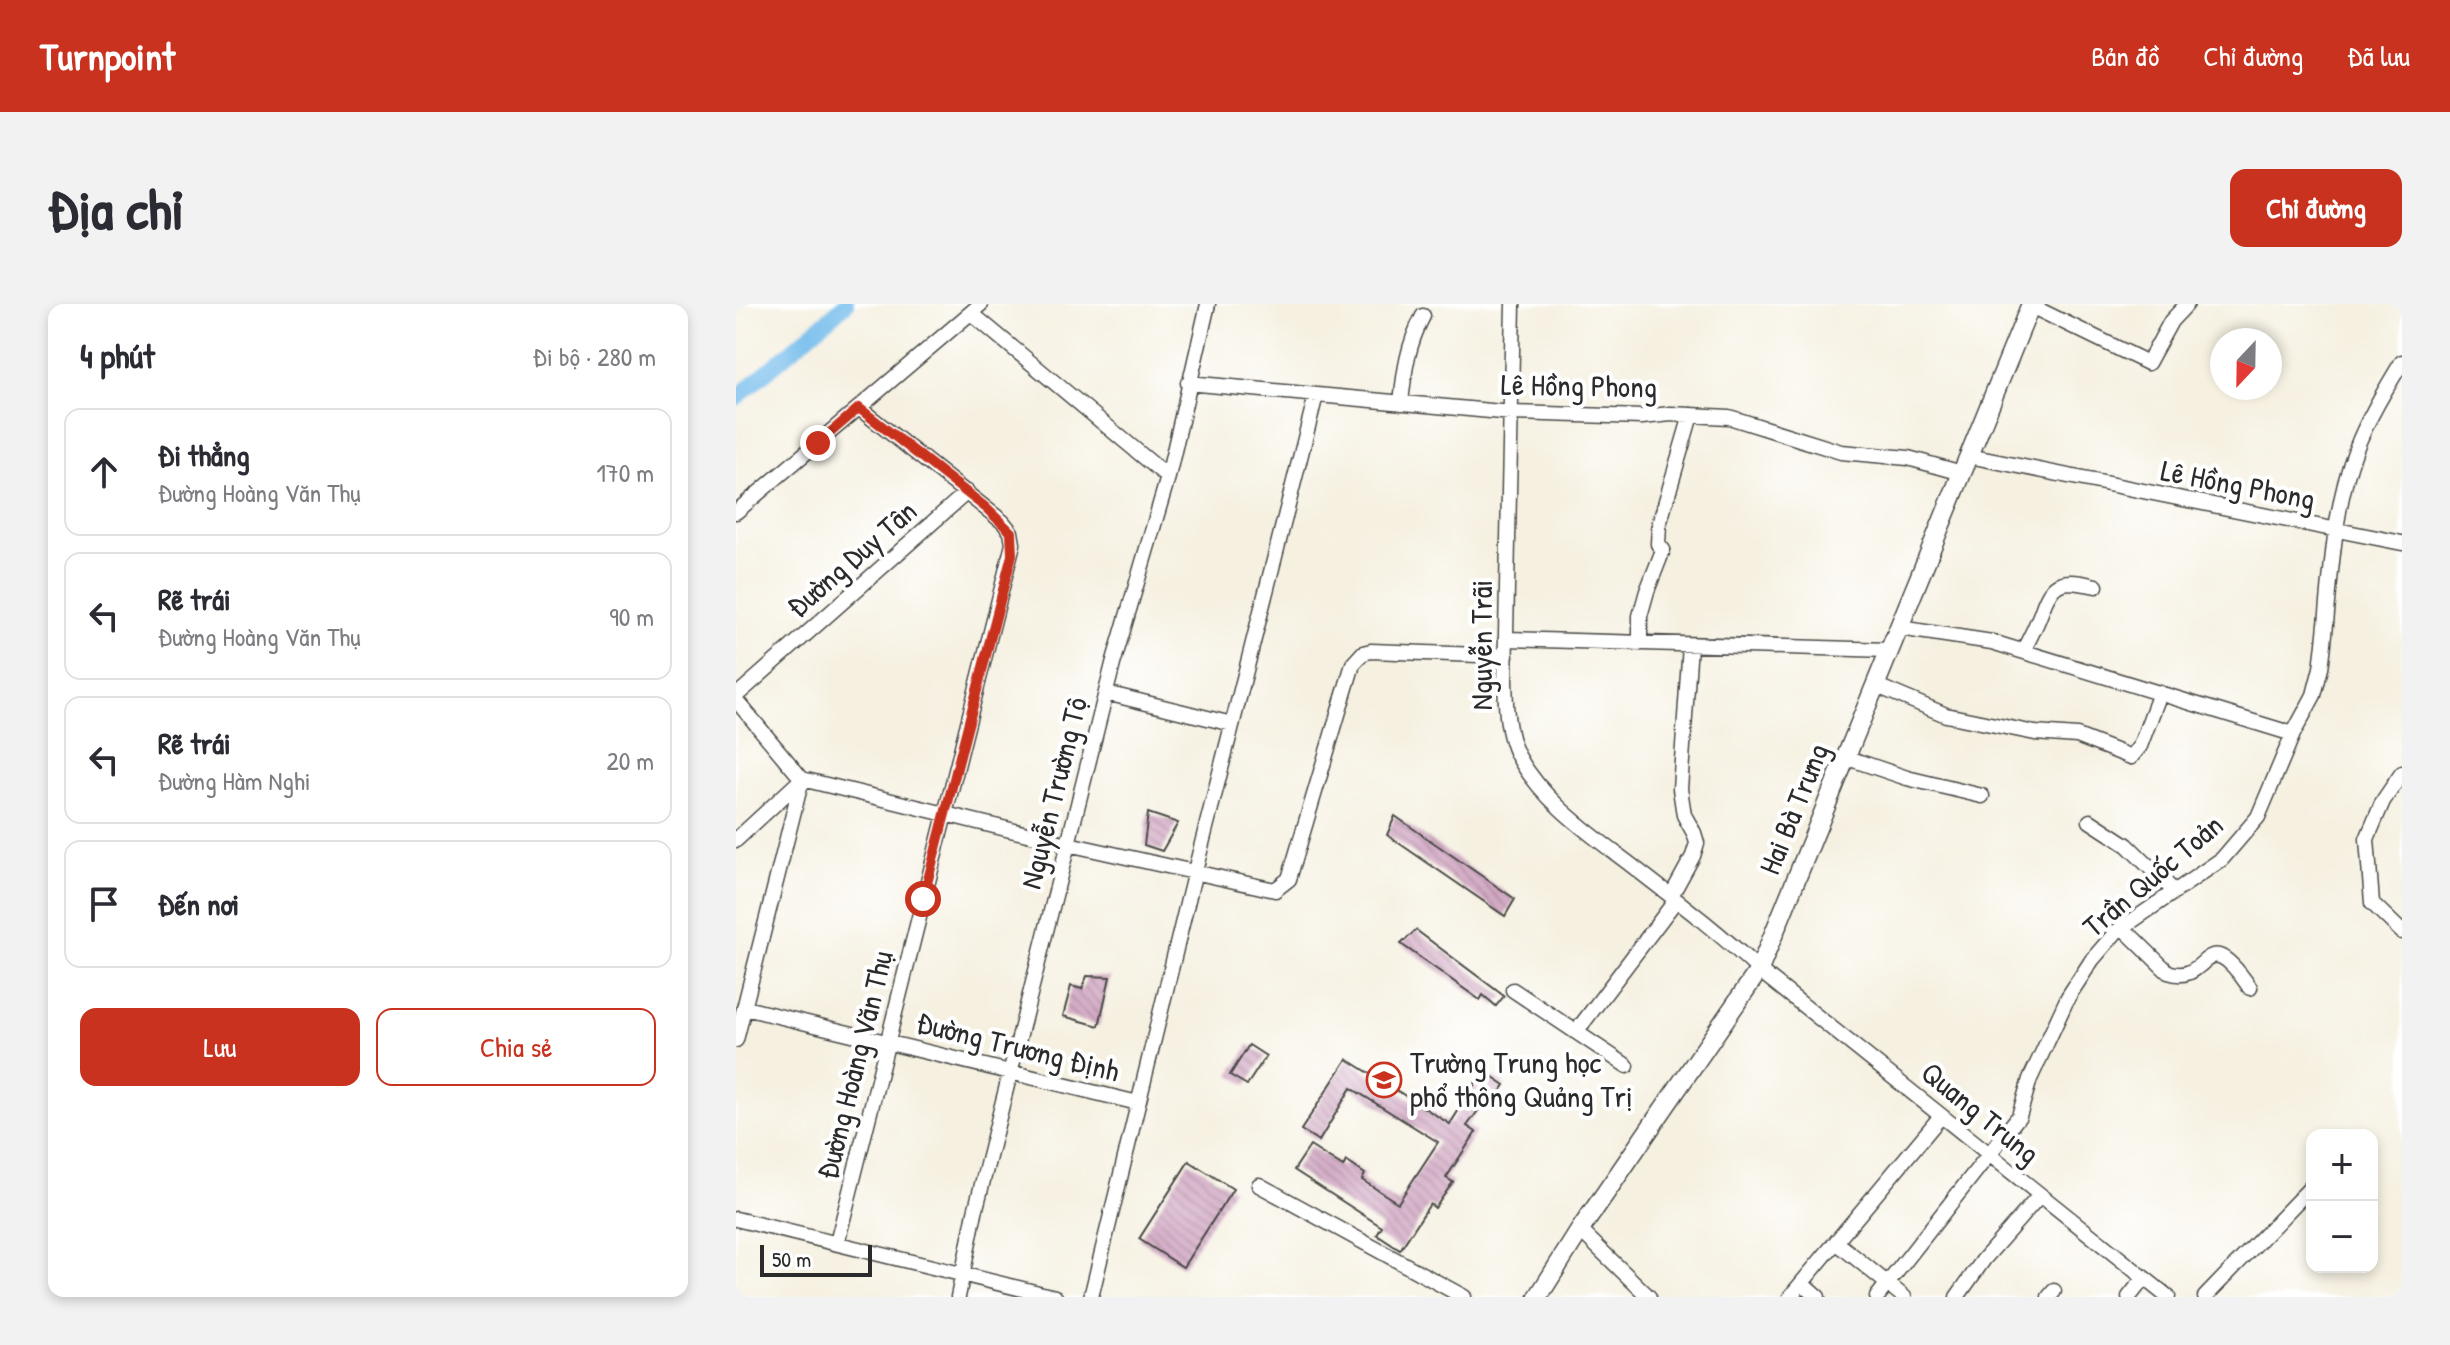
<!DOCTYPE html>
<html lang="vi">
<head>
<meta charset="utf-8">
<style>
  :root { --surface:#fff; --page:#f2f2f3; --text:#2b2b33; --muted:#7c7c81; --line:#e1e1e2; --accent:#c8321e }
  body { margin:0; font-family:"Patrick Hand",sans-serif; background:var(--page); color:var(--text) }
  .controls { position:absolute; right:24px; bottom:24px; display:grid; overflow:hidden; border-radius:16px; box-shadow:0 4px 12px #0003 }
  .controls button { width:72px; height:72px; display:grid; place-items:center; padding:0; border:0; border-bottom:2px solid var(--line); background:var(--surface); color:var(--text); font:40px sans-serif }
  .compass { position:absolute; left:1474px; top:24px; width:72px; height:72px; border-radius:50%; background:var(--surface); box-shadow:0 4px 12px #0003; rotate:202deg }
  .scale { position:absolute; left:24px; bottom:20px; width:112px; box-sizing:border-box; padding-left:8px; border:4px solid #2b2b2b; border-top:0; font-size:22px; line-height:28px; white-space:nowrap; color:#2b2b2b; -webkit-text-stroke:6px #fff; paint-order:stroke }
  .stop { position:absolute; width:24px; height:24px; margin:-18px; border:6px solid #c8321e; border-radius:50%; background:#fff }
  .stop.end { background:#c8321e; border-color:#fff; box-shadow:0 2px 8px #0008 }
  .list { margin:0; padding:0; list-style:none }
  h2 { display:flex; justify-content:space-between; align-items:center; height:104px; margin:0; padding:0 32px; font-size:34px }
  h2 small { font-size:26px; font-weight:400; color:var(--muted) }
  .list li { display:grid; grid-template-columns:52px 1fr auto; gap:24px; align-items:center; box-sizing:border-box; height:128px; margin:0 16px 16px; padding:0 16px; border:2px solid var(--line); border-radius:16px }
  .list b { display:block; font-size:30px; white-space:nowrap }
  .list p { margin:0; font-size:26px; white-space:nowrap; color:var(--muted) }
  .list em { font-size:26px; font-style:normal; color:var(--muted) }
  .actions { display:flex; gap:16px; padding:24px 32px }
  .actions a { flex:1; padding:18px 0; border:2px solid var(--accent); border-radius:16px; text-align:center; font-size:28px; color:var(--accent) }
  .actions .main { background:var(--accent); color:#fff }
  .icon { flex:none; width:44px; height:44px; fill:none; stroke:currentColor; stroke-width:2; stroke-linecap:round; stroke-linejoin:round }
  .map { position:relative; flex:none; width:1666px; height:993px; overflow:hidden; border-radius:16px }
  header { display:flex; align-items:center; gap:48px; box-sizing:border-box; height:112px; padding:0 40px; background:var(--accent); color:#fff }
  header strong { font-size:38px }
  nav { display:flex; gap:44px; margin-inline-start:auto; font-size:28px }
  .intro { display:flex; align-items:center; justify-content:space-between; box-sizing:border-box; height:192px; padding:0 48px }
  h1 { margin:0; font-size:56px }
  .button { padding:20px 36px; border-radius:16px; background:var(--accent); color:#fff; font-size:28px; font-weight:700 }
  main { display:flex; gap:48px; padding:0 48px }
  aside { flex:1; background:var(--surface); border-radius:16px; box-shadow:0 4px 12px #0003 }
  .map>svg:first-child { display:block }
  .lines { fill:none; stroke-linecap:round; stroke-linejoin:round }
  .canal { stroke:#72bbeb; stroke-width:16 }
  .building { fill:url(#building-back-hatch) }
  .minor-casing { stroke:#494946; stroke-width:17 }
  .major-casing { stroke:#494946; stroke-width:21 }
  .minor { stroke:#fff; stroke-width:14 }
  .major { stroke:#fff; stroke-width:18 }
  .route { stroke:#c8321e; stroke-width:10 }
  .labels { text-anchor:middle; stroke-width:8; stroke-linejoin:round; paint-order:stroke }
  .street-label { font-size:30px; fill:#2b2b2b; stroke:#fff }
  .poi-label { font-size:30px; fill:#2b2b2b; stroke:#fff; text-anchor:start }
</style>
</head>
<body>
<header>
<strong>Turnpoint</strong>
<nav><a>Bản đồ</a><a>Chỉ đường</a><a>Đã lưu</a></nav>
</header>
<div class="intro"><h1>Địa chỉ</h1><a class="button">Chỉ đường</a></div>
<main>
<aside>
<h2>4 phút<small>Đi bộ · 280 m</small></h2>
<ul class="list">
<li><svg class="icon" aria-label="ahead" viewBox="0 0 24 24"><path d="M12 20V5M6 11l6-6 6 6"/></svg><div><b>Đi thẳng</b><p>Đường Hoàng Văn Thụ</p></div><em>170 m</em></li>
<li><svg class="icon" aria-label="left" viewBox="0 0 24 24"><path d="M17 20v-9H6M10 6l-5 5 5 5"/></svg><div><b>Rẽ trái</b><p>Đường Hoàng Văn Thụ</p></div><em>90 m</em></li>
<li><svg class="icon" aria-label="left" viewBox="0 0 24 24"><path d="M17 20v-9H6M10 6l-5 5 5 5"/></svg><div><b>Rẽ trái</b><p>Đường Hàm Nghi</p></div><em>20 m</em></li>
<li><svg class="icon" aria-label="arrive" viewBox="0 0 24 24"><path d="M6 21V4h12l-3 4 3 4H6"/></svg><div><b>Đến nơi</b></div></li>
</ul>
<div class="actions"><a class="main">Lưu</a><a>Chia sẻ</a></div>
</aside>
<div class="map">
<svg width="1666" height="993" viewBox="0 0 1666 993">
  <defs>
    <pattern id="building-back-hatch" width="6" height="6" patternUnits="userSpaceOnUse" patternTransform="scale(2)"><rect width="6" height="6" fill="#cd9fbd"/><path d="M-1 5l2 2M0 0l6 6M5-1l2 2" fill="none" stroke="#a7829a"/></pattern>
  </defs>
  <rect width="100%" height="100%" fill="#fff"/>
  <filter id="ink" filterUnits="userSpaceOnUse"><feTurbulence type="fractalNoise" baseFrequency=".0125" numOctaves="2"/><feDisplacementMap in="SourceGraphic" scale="16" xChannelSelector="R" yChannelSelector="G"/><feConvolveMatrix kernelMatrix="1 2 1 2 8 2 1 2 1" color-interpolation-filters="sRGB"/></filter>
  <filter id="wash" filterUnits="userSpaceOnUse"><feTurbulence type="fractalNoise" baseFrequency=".006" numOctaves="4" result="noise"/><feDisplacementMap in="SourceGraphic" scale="32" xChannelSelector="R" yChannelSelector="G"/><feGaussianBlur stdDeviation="1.8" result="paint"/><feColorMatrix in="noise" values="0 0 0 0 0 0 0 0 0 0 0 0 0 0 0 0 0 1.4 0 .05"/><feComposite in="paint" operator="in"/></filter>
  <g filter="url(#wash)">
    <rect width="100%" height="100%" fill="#f5f0e0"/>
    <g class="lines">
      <!-- canal -->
      <path class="canal" d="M0,94L110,0"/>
    </g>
    <g id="blocks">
      <!-- building -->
      <path class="building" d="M412,509L442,519L426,547L408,541Z
        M659,512L779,595L769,612L651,531Z
        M680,626L768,692L760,702L747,691L744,696L665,640Z
        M351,672L374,673L363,722L327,712L335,682L346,685Z
        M513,741L530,752L511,781L494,771Z
        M611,755L714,820L742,775L757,773L769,781L758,797L752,793L731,822L740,828L710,874L717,878L699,904L694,900L664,946L641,931L646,923L558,866L574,842L607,863L610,857L629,870L626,876L662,899L702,838L615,784L583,837L565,826Z
        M453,857L497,885L447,963L403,935Z"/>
    </g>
  </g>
  <g filter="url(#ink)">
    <use href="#blocks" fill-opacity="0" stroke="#494946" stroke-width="2"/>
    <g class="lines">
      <!-- minor casing -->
      <g class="minor-casing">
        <path id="minor" d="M777,0L769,377C770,402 770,427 781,450C806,497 853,529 895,561C939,595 983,628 1023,666L1432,993
          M1295,2L1412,59L1435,17L1451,0
          M235,9L432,173
          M452,79L776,109L906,113L935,110L993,113L1105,148L1172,154L1226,169
          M665,99C668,68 672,40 687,12
          M1233,152L1666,239
          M0,208L245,0
          M1163,324L1256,338L1557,430
          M770,335L1153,346
          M904,339V312L911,287L927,246L922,240L923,221L955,111
          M1287,347C1294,334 1301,320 1306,306C1317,274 1328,275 1360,282
          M1139,381L1210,411L1299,429L1341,432L1395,453L1404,442L1424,389
          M370,389L496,420
          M0,392L231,188
          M0,396L66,475L0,736
          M1109,453L1171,474L1246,492
          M1666,469L1647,497L1631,535L1636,599L1666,628
          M1354,517L1391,541L1439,588
          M0,536L66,475L332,540L539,586L553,575L617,360L627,349L635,347L770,352
          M935,592L957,552L961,539L958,529L948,511L944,485L954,341
          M1386,623L1432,668C1475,683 1466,613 1514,684
          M777,686L891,762
          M9,704L402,799
          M840,728L940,596
          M523,881L728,993
          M0,915L319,993
          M844,926L913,993
          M1100,938L1168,993
          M101,939L277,240L275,228L267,218L123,104
          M1066,979L1082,993
          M222,993L239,908L332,540L377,360L432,173L472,0
          M355,993L459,567L580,91
          M1054,993L1205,812
          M1141,993L1283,812L1294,775L1332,693L1356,656L1380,628L1486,555L1522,513L1557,430L1578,391L1585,364C1595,293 1594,211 1620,145C1632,114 1649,86 1666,58
          M1221,993L1248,955L1304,891
          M1313,993L1318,987
          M1393,993L1408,974
          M1469,993L1576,882"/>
      </g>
      <!-- major casing -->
      <g class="major-casing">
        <path id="major" d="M802,993L844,926L1023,666L1295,0"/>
      </g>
      <!-- minor -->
      <use href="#minor" class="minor"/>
      <!-- major -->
      <use href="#major" class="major"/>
    </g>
  </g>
  <g class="lines" filter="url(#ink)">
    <!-- route -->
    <path class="route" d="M82,139L123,104L249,203L275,228L276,251L187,595"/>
  </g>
  <!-- icons -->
  <defs>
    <g id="school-ring" transform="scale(1.8)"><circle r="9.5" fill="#fff" stroke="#c8321e" stroke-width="1.5"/><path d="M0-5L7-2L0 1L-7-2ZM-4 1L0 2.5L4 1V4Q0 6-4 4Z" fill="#c8321e"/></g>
  </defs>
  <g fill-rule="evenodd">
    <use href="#school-ring" x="648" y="776"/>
  </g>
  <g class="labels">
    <!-- street labels -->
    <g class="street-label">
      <text transform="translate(843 82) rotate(1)" y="10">Lê Hồng Phong</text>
      <text transform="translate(1502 181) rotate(11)" y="10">Lê Hồng Phong</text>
      <text transform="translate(116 255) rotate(-41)" y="10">Đường Duy Tân</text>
      <text transform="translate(746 341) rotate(-90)" y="10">Nguyễn Trãi</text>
      <text transform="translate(318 489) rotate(-76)" y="10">Nguyễn Trường Tộ</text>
      <text transform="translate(1058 505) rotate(-68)" y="10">Hai Bà Trưng</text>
      <text transform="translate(1417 572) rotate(-40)" y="10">Trần Quốc Toản</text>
      <text transform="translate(282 743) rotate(14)" y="10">Đường Trương Định</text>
      <text transform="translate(119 761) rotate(-76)" y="10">Đường Hoàng Văn Thụ</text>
      <text transform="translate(1244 809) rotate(39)" y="10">Quang Trung</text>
    </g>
    <!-- poi labels -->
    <g class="poi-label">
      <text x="674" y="769">Trường Trung học<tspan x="674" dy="34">phổ thông Quảng Trị</tspan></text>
    </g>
  </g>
</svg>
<div class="controls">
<button>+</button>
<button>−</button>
</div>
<svg class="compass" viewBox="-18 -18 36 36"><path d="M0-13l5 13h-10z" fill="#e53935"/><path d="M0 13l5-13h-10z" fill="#7c7c81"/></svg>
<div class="scale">50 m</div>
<div class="stop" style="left:187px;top:595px"></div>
<div class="stop end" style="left:82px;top:139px"></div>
</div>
</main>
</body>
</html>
